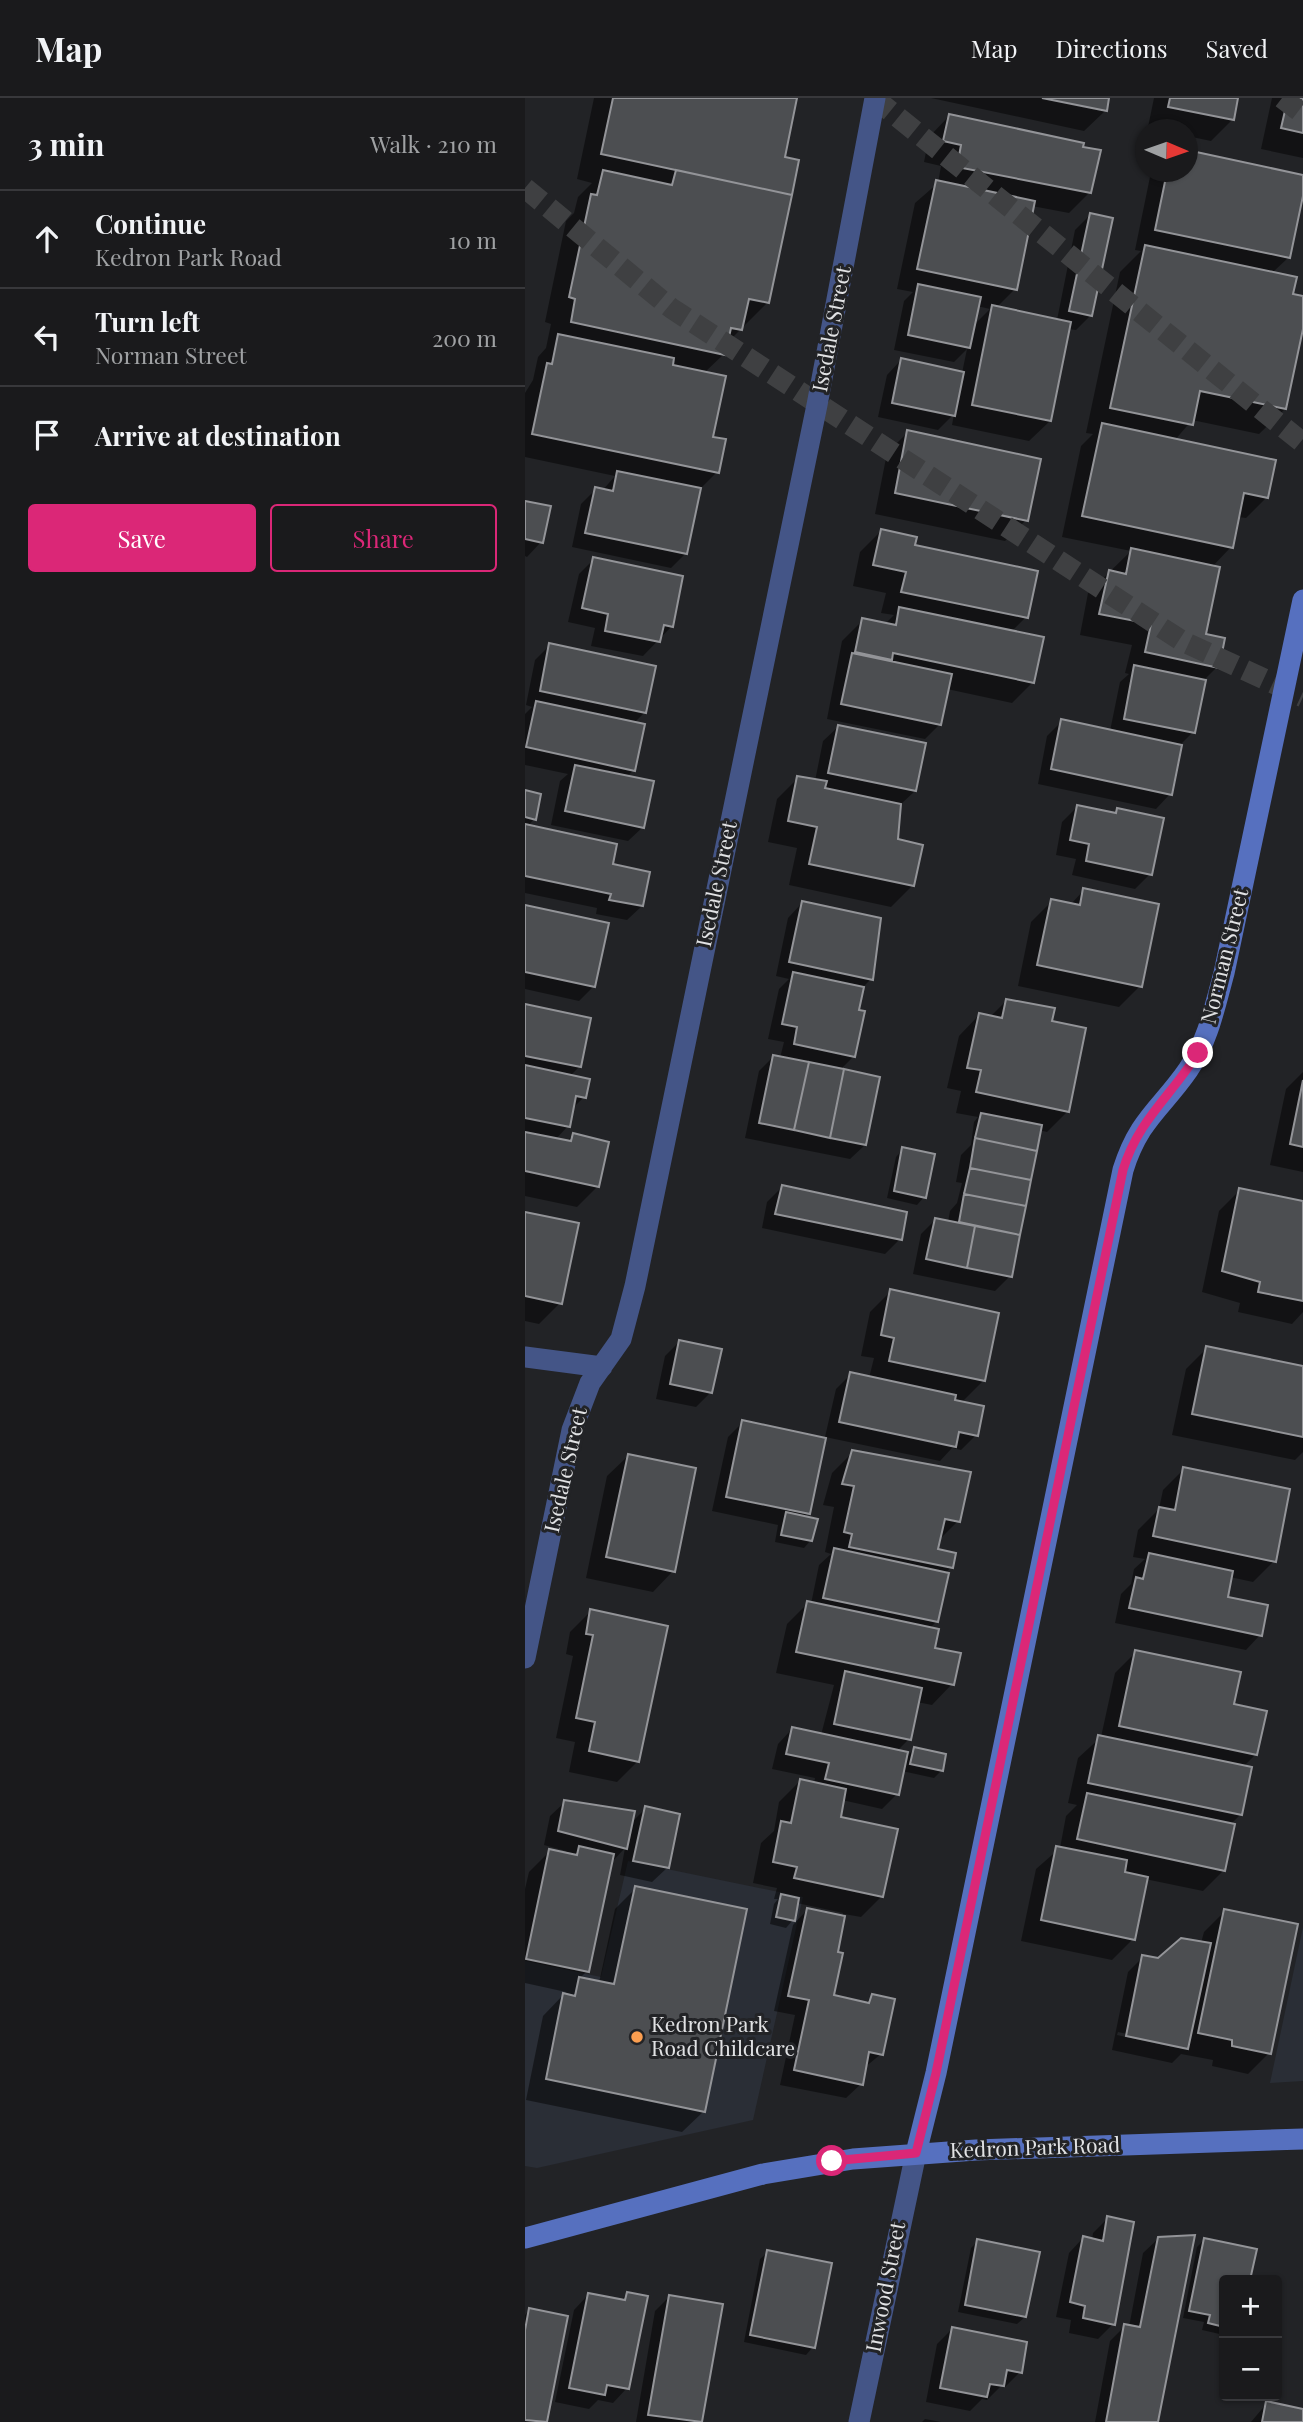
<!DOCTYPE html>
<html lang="en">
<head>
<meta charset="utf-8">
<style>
  :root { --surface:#1a1a1c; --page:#272729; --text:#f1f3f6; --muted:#9fa1a3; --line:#38383b; --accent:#db2777 }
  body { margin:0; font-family:"Playfair Display",serif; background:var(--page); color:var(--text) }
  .controls { position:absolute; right:21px; bottom:21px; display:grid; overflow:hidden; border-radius:7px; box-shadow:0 2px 5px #0004 }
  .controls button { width:63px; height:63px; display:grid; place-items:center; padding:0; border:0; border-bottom:2px solid var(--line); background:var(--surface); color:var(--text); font:35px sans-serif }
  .compass { position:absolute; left:610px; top:21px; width:63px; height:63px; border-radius:50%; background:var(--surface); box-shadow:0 2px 5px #0004; rotate:92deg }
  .stop { position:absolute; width:21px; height:21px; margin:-16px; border:5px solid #db2777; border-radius:50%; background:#fff }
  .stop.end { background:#db2777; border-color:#fff; box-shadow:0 2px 7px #0008 }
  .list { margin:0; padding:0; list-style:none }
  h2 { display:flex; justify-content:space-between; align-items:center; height:91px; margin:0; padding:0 28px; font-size:30px }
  h2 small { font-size:23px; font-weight:400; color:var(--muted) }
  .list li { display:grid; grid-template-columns:46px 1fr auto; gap:21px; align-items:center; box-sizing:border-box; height:98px; padding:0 28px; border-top:2px solid var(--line) }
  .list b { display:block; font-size:26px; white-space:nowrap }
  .list p { margin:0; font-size:23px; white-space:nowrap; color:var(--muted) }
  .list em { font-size:23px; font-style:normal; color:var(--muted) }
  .actions { display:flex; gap:14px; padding:21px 28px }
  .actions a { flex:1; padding:16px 0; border:2px solid var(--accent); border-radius:7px; text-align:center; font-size:24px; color:var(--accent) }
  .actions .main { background:var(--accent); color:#fff }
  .icon { flex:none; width:38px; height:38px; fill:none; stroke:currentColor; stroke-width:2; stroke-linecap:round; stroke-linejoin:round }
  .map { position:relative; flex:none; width:778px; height:2324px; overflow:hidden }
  header { display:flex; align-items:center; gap:42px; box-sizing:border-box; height:98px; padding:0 35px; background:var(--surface); border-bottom:2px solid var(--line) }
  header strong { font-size:33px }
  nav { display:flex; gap:38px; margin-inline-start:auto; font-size:24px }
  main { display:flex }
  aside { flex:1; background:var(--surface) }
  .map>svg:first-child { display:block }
  .built { fill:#2a2e36 }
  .shadow { fill:#0007; fill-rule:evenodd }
  .building { fill:#4c4e51; stroke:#939498; stroke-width:2 }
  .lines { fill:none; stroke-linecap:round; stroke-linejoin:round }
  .highway-tunnel { stroke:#3f4042; stroke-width:21; stroke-dasharray:21 10; stroke-linecap:butt }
  .street { stroke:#445587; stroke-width:21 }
  .secondary { stroke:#5670bf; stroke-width:21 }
  .route { stroke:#db2777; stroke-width:9 }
  .poi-dot { fill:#fb9e50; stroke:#222326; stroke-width:2.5 }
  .labels { text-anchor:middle; stroke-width:6; stroke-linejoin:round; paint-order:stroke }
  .street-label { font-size:21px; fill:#e1e2e4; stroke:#222326 }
  .poi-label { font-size:21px; fill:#e1e2e4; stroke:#222326; text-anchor:start }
</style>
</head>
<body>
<header>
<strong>Map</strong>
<nav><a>Map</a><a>Directions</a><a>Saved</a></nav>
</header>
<main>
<aside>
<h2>3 min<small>Walk · 210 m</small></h2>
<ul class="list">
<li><svg class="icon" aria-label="ahead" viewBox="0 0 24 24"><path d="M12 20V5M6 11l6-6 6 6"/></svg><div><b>Continue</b><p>Kedron Park Road</p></div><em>10 m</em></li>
<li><svg class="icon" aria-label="left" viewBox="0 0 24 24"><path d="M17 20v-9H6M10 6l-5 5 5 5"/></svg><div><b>Turn left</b><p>Norman Street</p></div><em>200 m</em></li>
<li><svg class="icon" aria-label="arrive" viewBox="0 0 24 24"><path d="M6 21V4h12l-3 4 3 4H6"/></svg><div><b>Arrive at destination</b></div></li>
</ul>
<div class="actions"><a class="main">Save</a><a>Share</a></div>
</aside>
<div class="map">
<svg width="778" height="2324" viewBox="0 0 778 2324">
  <rect width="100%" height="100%" fill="#222326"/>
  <!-- built -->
  <path class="built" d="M103,1763L278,1799L228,2022L12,2070L0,2068V1863L76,1879Z
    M778,1829V1983L745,1985Z"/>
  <!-- shadow -->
  <path class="shadow" d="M69,0H271L257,61L243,204L201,246L199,256L179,275L192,374L173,393L161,455L146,470L47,449L56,406L71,391L77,393L90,378L0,359V295L8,282L13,259L21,250L26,226L20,224L41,123L49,115L53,99L67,85L52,81Z
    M406,0H583L580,13L559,33Z
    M629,0H711L707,22L686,43L662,38V32L623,29Z
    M747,0H778V60L736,51Z
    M424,18L565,94L544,115L507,108L490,191L472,209L532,222L550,132L565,117L566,217L551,232L543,231L525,323L504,343L427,327L429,316L413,332L353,319L362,277L376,262L437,275L442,251L429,264L369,252L379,203L388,194L372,191L390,105L413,85L416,68L399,64L404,39ZM452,208L465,211L448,228Z
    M626,74L778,78L764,159L747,175L766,198L778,200V222L760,311L734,336L667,322L650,342L742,399L721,420L713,419L706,449L687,469L679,538L692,569L679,582L668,634L655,647L645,696L631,711L513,686L522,638L537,623L585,633L595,584L604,576L600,575L607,547L555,537L563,495L606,453L537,439L556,348L568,336L561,335L595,174L616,153L610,152Z
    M383,334L501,422L480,443L350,416L362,355Z
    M0,404L16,444L2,459L0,458Z
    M356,433L388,448L501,519L486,534L508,584L487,605L422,591L414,627L400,641L302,621L317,543L338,522L360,526L369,517L356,515L361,495L328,488L335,454Z
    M69,461L147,528L118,558L66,548L70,530L43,524L54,476Z
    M25,547L120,614L109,625V672L101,679L118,729L103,743L26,727L35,683L43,676L0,667V616L7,609L1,607L10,562Z
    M313,629L390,693L375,707L371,743L396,748L387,788L366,809L264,787L272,750L243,744L252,701L273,680L290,683L298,643Z
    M0,694L9,721L2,729L86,767L117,808L102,822L71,816L72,810L0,795Z
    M552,709L588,717L592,712L625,776L610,791L547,777L551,761L531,757L537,724Z
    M559,792L615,888L594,909L493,888L506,824L527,803L545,807Z
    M277,805L346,881L337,890L329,958L315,972L340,1047L325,1061L220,1040L234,973L249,958L255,960L259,944L243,941L254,891L264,881L251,878L263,820Z
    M0,809L69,888L54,903L0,891Z
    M481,903L525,924L543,1013L522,1034L514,1032L485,1178L470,1193L388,1176L396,1136L410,1122L423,1124L425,1113L432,1105L437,1085L431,1084L436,1057L446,1047L449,1024L453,1019L431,1015L436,993L422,990L434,938L454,917L465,919Z
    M0,908L54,969L45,978L59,999L46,1012L43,1028L30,1042L41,1044L48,1037L73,1088L52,1109L0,1098Z
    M778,974V1074L745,1067L761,991Z
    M378,1051L399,1099L392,1107L362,1100L371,1059Z
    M257,1089L375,1141L360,1156L237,1130L242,1104Z
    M715,1092L778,1105V1214L767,1226L713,1214L715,1205L677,1194L694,1113Z
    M0,1115L35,1205L14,1226L0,1223Z
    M366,1193L459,1282L436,1305L451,1337L436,1352L427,1350L415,1363L300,1339L311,1291L326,1276L344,1280L349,1260L336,1258L345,1214Z
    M155,1243L186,1294L171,1309L131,1301L140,1258Z
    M682,1250L778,1270V1354L770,1362L647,1337L661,1271Z
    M218,1324L283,1415L279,1419L286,1442L279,1450L250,1444L253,1427L187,1413L203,1339Z
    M328,1354L433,1423L413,1443L411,1453L426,1469L420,1476L412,1523L404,1531L408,1551L427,1586L407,1607L392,1604L384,1641L372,1653L379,1661L389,1651L416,1673L409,1680L377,1673L372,1696L357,1711L317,1702L314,1721L357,1798L336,1819L319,1816L310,1856L307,1899L340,1906L347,1898L356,1956L339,1970L336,1986L321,2000L255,1987L270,1917L249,1913L268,1827L282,1812L317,1819L318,1815L272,1805L268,1822L261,1830L245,1826L249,1806L253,1801H249L252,1790L228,1785L236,1745L249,1733L254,1704L275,1683L289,1686L290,1680L247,1671L253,1646L267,1631L296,1637L309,1587L251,1575L262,1526L283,1505L286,1506L294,1467L306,1456L300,1454L309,1409L298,1407L307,1375Z
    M103,1358L148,1473L128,1494L61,1480L82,1378Z
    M659,1371L749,1463L728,1484L705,1479L701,1500L735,1537L721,1552L590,1525L596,1496L606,1486L609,1471L620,1461L608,1459L613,1432L634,1411L638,1392Z
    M66,1513L113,1663L92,1684L44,1674L50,1644L31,1640L48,1558L41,1556L45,1534Z
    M611,1554L707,1608L731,1656L718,1669L716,1716L705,1727L699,1772L678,1793L620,1781L608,1841L587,1862L496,1843L511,1771L535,1750L541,1718L552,1707L543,1705L553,1660L576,1639L590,1575Z
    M40,1704L106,1725L121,1710L142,1770L127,1784L95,1777L100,1750L85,1766L62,1873L54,1881L74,1885L90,1811L111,1790L178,2014L157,2034L1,2002L18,1918L41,1894L0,1885V1791L4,1774L25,1753L40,1756L41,1753L19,1747L25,1718Z
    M700,1813L744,1955L723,1976L687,1968L688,1962L656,1956L647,1965L587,1952L603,1874L618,1859L633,1862L676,1845L679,1834ZM593,1934L653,1947V1950L592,1937Z
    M583,2120L588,2226L573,2241L544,2235L546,2222L531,2219L544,2155L558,2140L567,2142L568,2135Z
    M634,2140L631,2324H570L585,2243L600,2228L604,2229L618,2155Z
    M679,2142L730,2152L724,2182H699V2237L677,2232L679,2224L658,2220L672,2149Z
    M453,2143L500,2219L492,2226L433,2214L446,2150Z
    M243,2154L288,2249L281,2257L219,2244L235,2161Z
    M102,2196V2290L88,2305L73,2302L64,2311L30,2304L49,2212L63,2197L95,2203Z
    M145,2198L195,2207L175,2324H111L130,2213Z
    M5,2212L41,2219L20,2324H0V2217Z
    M427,2231L495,2274L480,2289L476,2288L462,2302L457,2301L445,2313L401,2304L412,2246Z
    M742,2305L778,2313V2324H726Z
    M400,2321L416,2324H397Z"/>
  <!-- building -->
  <path class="building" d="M88,0H272L260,59L274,62L267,97L76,56Z
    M517,0H584L582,13Z
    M645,0H713L709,22L643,9Z
    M763,0H778V35L756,30Z
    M424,16L559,45L558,49L576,52L566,95L432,69L436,47L418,43Z
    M662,52L778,77V98L765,160L630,132L642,74H662Z
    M78,72L147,87L151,72L267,97L244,205L224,201L217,232L206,230L200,257L46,224L50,201L44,199L66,96L72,97Z
    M411,82L510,103L492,192L392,171Z
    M565,115L588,120L567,218L544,213Z
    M620,147L772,179L768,196L778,198V231L761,311L675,293L668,327L585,310Z
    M393,186L456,199L445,250L383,237Z
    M467,207L546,224L526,323L447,307Z
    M33,236L149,260L148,267L201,278L188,339L201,341L194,375L7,336L22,265L27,266Z
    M376,260L439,274L430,318L367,305Z
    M577,325L751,362L743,400L719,395L708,450L557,418Z
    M382,332L516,361L503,423L370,395Z
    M92,373L176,390L162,456L60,435L70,389L88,393Z
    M0,403L26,408L18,445L0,441Z
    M356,431L392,439L390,447L513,473L503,520L376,494L381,474L348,467Z
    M606,450L695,469L681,536L700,540L694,570L620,554L626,526L574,516L584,472L601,476Z
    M68,459L158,478L148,529L139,527L135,544L80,533L83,516L57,510Z
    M374,509L519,539L509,585L368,555L367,562L330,554L337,520L371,527Z
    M24,545L131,568L121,615L15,593Z
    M327,555L427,576L416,627L316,606Z
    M609,567L681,582L670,635L599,621Z
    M11,603L120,626L110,673L1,649Z
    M536,621L657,647L647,697L526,671Z
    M313,627L401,645L391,693L303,675Z
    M50,667L129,683L119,730L40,713Z
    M272,678L302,683L300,690L376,706L373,741L398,747L389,788L284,766L292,729L263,723Z
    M0,692L16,696L11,722L0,719Z
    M552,707L591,715L592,710L639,720L627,777L561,763L564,746L545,742Z
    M0,726L92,746L88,766L125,774L118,808L84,802L86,796L0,778Z
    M558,790L634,806L617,889L512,867L526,801L555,807Z
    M277,803L356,820L348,882L264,864Z
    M0,807L84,825L70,889L0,874Z
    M268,874L339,889L334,912L340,913L330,959L269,946L272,929L257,926Z
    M481,901L530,910L527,923L561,930L544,1014L451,994L456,972L442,970L454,915L477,920Z
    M0,906L66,920L56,969L0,958Z
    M248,957L284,964L269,1032L234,1025Z
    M284,964L319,971L305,1040L269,1032Z
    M0,967L65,981L61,1000L51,998L45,1029L0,1020Z
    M319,971L355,979L341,1047L305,1040Z
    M778,982V1049L765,1046Z
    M456,1015L517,1027L512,1053L450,1040Z
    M0,1034L46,1043L48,1035L84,1044L74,1089L0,1073Z
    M450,1040L512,1053L506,1082L445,1070Z
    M377,1049L410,1056L401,1100L369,1093Z
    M445,1070L506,1082L501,1108L439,1096Z
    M257,1087L382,1114L377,1142L250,1116Z
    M714,1090L778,1103V1203L733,1194L735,1184L697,1173Z
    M439,1096L501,1108L495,1137L434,1124Z
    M0,1114L54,1125L37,1206L0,1198Z
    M410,1120L450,1128L442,1170L401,1161Z
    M450,1128L495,1137L487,1179L442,1170Z
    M365,1191L474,1215L460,1283L364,1263L369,1240L356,1237Z
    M154,1242L197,1251L187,1295L145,1286Z
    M681,1248L778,1268V1339L667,1316Z
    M325,1274L431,1297L430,1302L459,1308L453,1338L434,1334L431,1349L314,1324Z
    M217,1322L301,1340L285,1416L201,1399Z
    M327,1352L446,1374L435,1424L420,1421L413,1451L431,1455L428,1470L324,1449L327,1436L319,1434L329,1388L317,1386Z
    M103,1356L171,1370L150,1474L81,1459Z
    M658,1369L765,1391L751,1464L628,1438L634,1409L650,1412Z
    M261,1414L293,1421L287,1443L256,1437Z
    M309,1450L424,1475L413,1524L298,1500Z
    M624,1455L708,1473L703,1499L743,1507L737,1538L604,1510L611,1479L618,1481Z
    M282,1503L414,1531L410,1550L436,1555L429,1587L271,1554Z
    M65,1511L143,1528L114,1664L64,1653L70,1624L51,1620L68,1537L61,1536Z
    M610,1552L716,1574L709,1606L742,1613L732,1657L594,1628Z
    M320,1573L397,1590L386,1642L309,1626Z
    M267,1629L383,1654L374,1697L300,1681L304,1665L261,1656Z
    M573,1637L727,1669L717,1717L563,1685Z
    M389,1649L421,1656L418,1673L385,1666Z
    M275,1681L321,1691L316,1719L373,1731L358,1799L269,1780L272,1769L248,1764L256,1723L266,1725Z
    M562,1695L710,1726L700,1773L552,1741Z
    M39,1702L110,1713L102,1751L33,1733Z
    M120,1708L155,1716L144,1770L108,1763Z
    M54,1748L89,1756L64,1874L1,1861L24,1751L52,1757Z
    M531,1748L602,1762L600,1774L623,1779L610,1842L516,1822Z
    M110,1788L222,1811L180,2014L21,1981L38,1895L50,1898L54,1879L89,1886Z
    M256,1796L274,1800L270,1823L251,1819Z
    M282,1810L320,1818L313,1854L318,1855L309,1897L344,1905L347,1896L370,1901L358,1957L344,1954L338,1987L269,1972L284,1902L263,1898Z
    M699,1811L773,1826L746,1956L707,1948V1942L673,1935Z
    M656,1840L686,1845L663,1951L601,1938L617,1857L633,1860Z
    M582,2118L609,2124L590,2227L558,2220L560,2208L545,2204L558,2138L578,2143Z
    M670,2137L633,2324H581L599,2226L615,2229L633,2139Z
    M679,2140L732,2151L725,2182H699V2229L683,2225L685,2217L664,2213Z
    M452,2141L515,2154L501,2219L440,2207Z
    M242,2152L307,2165L290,2250L225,2237Z
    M102,2194L123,2198L104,2291L82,2287L80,2297L44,2290L63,2195L100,2202Z
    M144,2197L198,2206L177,2324L123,2317Z
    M4,2210L43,2218L22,2324L0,2322V2232Z
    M427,2229L502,2244L497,2275L482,2272L479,2288L465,2286L462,2299L415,2290Z
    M741,2303L778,2311V2324H737Z"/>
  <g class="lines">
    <!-- highway-tunnel -->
    <path class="highway-tunnel" d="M349,0L778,345
      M757,0L778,16
      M0,90L146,210L657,543L778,599"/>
    <!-- street -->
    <path class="street" d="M0,1259L77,1269
      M0,1560L47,1332L65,1285L96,1241L110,1188L292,307L350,0
      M334,2324L391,2055"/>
    <!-- secondary -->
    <path class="secondary" d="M391,2055L411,1975L598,1072C614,1021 636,1011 663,972C683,943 690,908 699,875L778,502
      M0,2140L238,2076L328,2061L451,2052L778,2041"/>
  </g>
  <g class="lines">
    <!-- route -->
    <path class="route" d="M307,2063L391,2055L411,1975L598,1072C613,1022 647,997 673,955"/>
  </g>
  <!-- markers -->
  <circle class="poi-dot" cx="112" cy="1939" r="7"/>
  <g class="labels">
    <!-- street labels -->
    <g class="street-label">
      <text transform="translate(307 231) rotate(-79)" y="7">Isedale Street</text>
      <text transform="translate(192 786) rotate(-78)" y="7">Isedale Street</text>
      <text transform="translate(700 858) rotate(-76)" y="7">Norman Street</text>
      <text transform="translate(41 1372) rotate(-77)" y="7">Isedale Street</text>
      <text transform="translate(510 2050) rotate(-2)" y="7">Kedron Park Road</text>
      <text transform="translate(361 2189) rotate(-79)" y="7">Inwood Street</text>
    </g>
    <!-- poi labels -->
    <g class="poi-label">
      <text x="126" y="1934">Kedron Park<tspan x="126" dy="24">Road Childcare</tspan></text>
    </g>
  </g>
</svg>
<div class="controls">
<button>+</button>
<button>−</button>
</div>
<svg class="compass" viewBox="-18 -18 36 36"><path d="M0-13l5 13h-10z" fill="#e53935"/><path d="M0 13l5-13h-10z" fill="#9fa1a3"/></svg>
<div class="stop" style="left:307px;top:2063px"></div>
<div class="stop end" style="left:673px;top:955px"></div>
</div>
</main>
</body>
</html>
